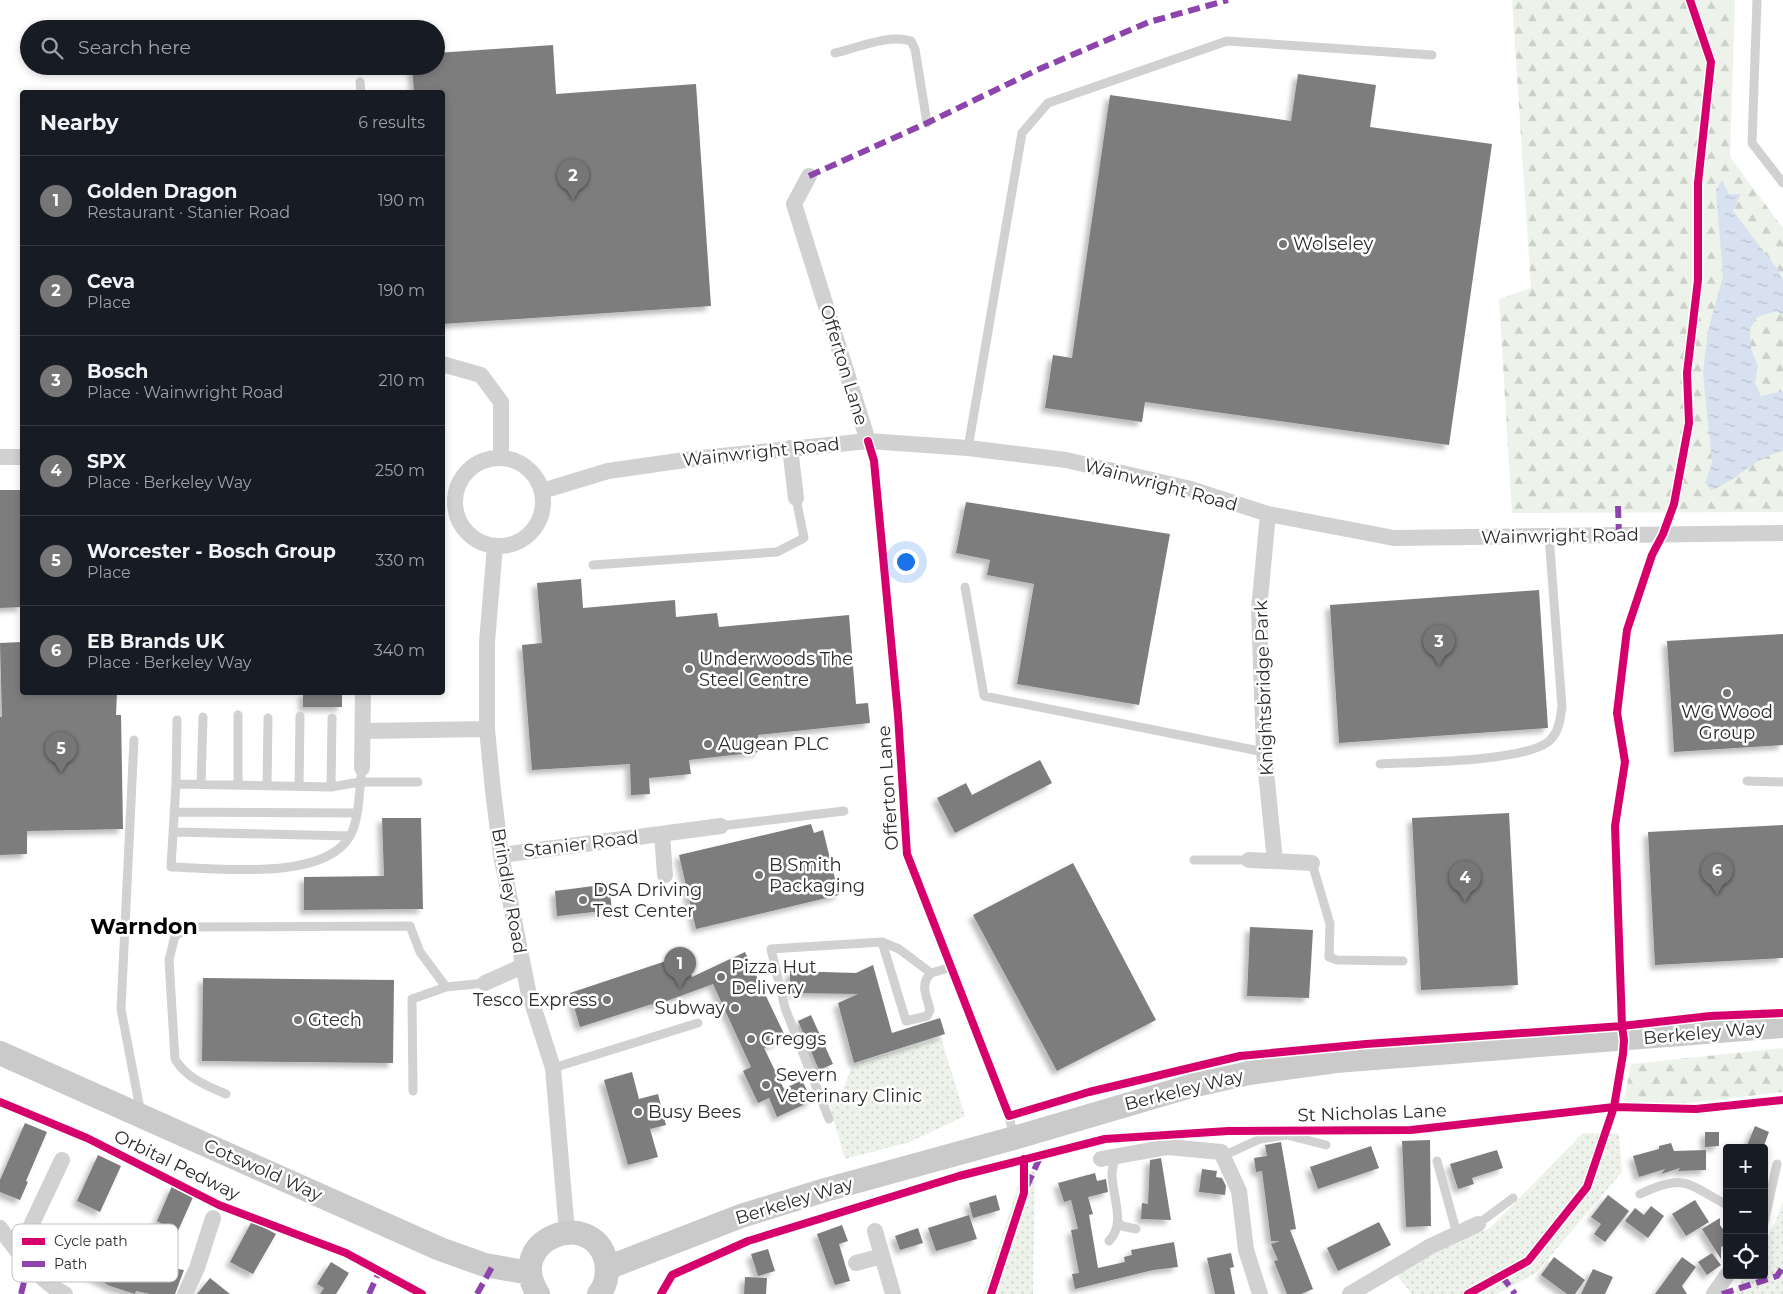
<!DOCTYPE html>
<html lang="en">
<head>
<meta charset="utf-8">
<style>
  :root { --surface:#171b24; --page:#242831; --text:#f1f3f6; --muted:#9ea1a6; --line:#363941; --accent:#767676 }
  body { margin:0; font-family:Montserrat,sans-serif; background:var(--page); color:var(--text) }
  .controls { position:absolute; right:15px; bottom:15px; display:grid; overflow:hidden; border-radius:5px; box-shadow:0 2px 8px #0003 }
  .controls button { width:45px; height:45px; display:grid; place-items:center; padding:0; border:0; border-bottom:1px solid var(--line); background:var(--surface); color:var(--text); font:25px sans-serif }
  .you { position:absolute; left:905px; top:561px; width:18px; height:18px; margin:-12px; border:4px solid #fff; border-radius:50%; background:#1a73e8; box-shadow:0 0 0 8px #1a73e833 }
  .badge { display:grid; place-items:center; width:32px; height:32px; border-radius:50%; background:var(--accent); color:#fff; font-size:16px; font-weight:700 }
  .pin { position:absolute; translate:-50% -41px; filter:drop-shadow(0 1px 2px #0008) }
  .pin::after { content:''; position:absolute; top:26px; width:18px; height:15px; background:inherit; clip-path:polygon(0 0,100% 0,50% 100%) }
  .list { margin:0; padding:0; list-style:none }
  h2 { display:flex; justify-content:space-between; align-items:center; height:65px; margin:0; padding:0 20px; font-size:21px }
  h2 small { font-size:16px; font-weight:400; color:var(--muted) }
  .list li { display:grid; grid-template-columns:32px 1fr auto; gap:15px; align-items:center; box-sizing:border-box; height:90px; padding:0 20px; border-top:1px solid var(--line) }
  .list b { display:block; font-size:19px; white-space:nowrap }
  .list p { margin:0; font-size:16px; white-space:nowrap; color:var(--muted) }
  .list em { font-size:16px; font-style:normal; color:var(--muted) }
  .icon { flex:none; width:28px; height:28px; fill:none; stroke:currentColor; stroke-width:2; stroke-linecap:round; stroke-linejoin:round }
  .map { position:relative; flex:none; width:1783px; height:1294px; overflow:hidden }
  .search { position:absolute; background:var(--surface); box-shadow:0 2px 8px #0003; left:20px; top:20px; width:425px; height:55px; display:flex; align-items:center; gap:12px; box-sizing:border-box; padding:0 18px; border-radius:28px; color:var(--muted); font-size:19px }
  .panel { position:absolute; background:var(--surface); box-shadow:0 2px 8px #0003; left:20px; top:90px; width:425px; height:605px; border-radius:5px }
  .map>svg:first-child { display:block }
  .grass { fill:url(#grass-dots) }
  .forest { fill:url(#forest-firs) }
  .water { fill:url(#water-ripples) }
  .building { fill:#7d7d7d; filter:url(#shadow) }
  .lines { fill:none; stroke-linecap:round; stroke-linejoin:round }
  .lane { stroke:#d1d1d1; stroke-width:9 }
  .street { stroke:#d1d1d1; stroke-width:16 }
  .secondary { stroke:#cacaca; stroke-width:24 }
  .quiet { stroke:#8e44ad; stroke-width:6; stroke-dasharray:12 6; stroke-linecap:butt }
  .cycleway-casing { stroke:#fff; stroke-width:11 }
  .cycleway { stroke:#d6006c; stroke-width:8 }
  .poi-dot { fill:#767676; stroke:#fff; stroke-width:2 }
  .labels { text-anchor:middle; stroke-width:5; stroke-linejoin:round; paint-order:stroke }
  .poi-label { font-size:18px; fill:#2c2c2c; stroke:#fff; text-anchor:start }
  .street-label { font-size:18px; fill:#2c2c2c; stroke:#fff }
  .district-label { font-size:22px; font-weight:bold; fill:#000; stroke:#fff }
  .key { fill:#fff; stroke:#c0c0c0; stroke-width:1 }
  .key-label { font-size:14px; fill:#2c2c2c }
</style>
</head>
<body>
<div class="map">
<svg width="1783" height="1294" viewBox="0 0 1783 1294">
  <defs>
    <pattern id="grass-dots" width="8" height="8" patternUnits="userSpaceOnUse" patternTransform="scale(1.25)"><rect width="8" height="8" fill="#edf3ea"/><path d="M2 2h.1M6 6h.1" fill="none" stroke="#cbd0c9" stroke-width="1.8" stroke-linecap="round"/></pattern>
    <pattern id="forest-firs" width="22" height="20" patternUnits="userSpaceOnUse" patternTransform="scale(1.25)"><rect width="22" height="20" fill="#edf3ea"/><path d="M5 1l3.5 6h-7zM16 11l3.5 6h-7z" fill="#cbd0c9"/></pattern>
    <pattern id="water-ripples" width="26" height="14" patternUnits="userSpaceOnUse" patternTransform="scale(1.25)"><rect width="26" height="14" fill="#d7e1f0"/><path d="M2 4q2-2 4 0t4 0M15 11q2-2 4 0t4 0" fill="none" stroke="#b9c1ce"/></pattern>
    <filter id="shadow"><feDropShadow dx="-4.5" dy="4.5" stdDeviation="2.5" flood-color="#0004"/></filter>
  </defs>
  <rect width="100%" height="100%" fill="#fff"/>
  <!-- grass -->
  <path class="grass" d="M941,1038L965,1116L910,1142L845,1159L827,1097L842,1092L853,1064Z
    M1583,1133L1619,1134L1622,1172L1536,1273L1497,1294H1412L1396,1274L1438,1248L1490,1228Z
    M1035,1171L1033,1294H983L1022,1174Z
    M1783,1202V1294H1738L1735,1292L1745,1275H1764V1242L1775,1223Z"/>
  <!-- forest -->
  <path class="forest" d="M1512,0H1735L1730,157L1783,228V512L1512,513L1499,299L1531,288Z
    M1783,1048V1092L1622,1111L1631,1064Z"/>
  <!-- water -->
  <path class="water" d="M1722,180L1729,194H1741L1733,211L1778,270L1783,281V315L1777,311L1757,317L1750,329L1751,349L1758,366L1755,383L1761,396L1783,391V451C1755,457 1737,481 1711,490L1705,483L1712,463L1703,373L1708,331L1723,276L1716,190Z"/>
  <!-- building -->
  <path class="building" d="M553,45L556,94L696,84L711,306L442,324V92H414L412,66H436V53Z
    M1298,74L1376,85L1370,127L1492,144L1449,445L1145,402L1142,422L1045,408L1053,355L1072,358L1110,95L1291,121Z
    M0,490H22V607L0,608Z
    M966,502L1170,534L1139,705L1017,684L1034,584L987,575L990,560L956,553Z
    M581,579L583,608L675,600L676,617L717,613L719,627L849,615L856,704L868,703L870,723L758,735L759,752L689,760L691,774L649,778L650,794L631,795L630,764L532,770L522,645L542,643L537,583Z
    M1539,590L1548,728L1339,743L1330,605Z
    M1783,634V745L1674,752L1667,641Z
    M22,642V692H117L116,715H121L123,829L27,831V854L0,855V717H2L0,643Z
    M303,692H342V707H303Z
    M1040,760L1052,783L955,833L937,798L966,783L972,795Z
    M1509,813L1518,985L1421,990L1412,818Z
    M382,818H421L423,909L304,910V877L384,876Z
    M811,824L814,833L823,830L839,895L696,929L679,855Z
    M1783,825V958L1655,965L1648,832Z
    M1073,863L1156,1020L1057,1071L973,915Z
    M609,884L612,910L557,916L555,891Z
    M1250,927L1313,930L1309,998L1247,996Z
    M745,952L786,1038L764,1048L784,1089L802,1080L812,1101L777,1117L769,1098L758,1103L743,1071L751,1067L713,984L653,1006L652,1004L580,1027L570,993L684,955L692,977Z
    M873,965L892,1033L940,1018L945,1034L854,1063L838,1003L858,994L790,993V971L856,973Z
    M203,978L394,980L393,1063L202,1061Z
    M811,1015L833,1064L819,1070L798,1021Z
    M632,1072L639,1099L658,1094L666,1125L650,1129L658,1157L628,1165L604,1080Z
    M25,1123L47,1132L26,1181L28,1182L20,1200L0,1192V1180Z
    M1755,1126L1769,1132L1763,1148H1746Z
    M1705,1132H1719V1146L1705,1147Z
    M1430,1140L1431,1226L1406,1227L1402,1141Z
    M1281,1142L1296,1229L1290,1230L1313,1289L1301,1294H1287L1274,1261L1278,1260L1271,1244L1280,1241H1271L1262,1171L1256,1172L1254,1158L1267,1156L1265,1145Z
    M1671,1143L1674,1151L1706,1150V1170L1678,1171L1680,1168L1661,1174L1665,1169L1639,1177L1633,1156L1659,1149V1146Z
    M1371,1146L1379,1168L1318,1189L1310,1167Z
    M1497,1150L1503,1168L1472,1178L1474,1184L1458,1189L1450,1164Z
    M98,1155L121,1166L100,1212L77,1201Z
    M1161,1158L1171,1220L1141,1219L1142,1203L1148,1204L1150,1160Z
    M1202,1169L1217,1171L1216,1177L1222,1178L1226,1186L1225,1195L1199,1192Z
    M1095,1173L1097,1181L1106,1179L1108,1192L1088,1197L1093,1214L1089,1215L1098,1268L1125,1262L1124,1257L1132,1255L1131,1250L1174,1242L1178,1267L1153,1270L1075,1289L1072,1274L1079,1273L1071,1230L1078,1229L1071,1200L1064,1202L1058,1183Z
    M172,1186L194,1195L177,1233L157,1221Z
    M996,1195L1000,1210L973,1218L969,1203Z
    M1608,1195L1629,1211L1605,1242L1594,1234L1601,1224L1591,1217Z
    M1695,1200L1709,1222L1686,1236L1672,1214Z
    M1651,1206L1664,1216L1648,1238L1625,1221L1635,1208L1644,1215Z
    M969,1215L977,1239L936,1251L928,1228Z
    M1720,1218V1225L1727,1235V1244L1721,1247V1259L1702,1229Z
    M252,1221L276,1234L253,1274L230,1262Z
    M1379,1222L1391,1245L1338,1271L1327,1248Z
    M842,1225L848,1241L839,1244L850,1281L835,1285L817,1234Z
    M57,1226L85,1236L82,1244L102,1254L100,1257L145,1279L147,1268L165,1273L166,1267L184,1270L175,1294H150L136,1291L135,1294L110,1286L80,1270L81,1266L77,1264L78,1262L47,1250Z
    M918,1228L923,1243L900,1250L895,1236Z
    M768,1249L775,1271L758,1276L751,1254Z
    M1231,1253L1234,1267L1230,1268L1235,1294H1215L1207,1258Z
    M1712,1253L1721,1265L1707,1275L1698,1262Z
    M1554,1257L1585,1280L1575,1294H1567L1541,1275Z
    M1682,1257L1696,1267L1682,1286L1687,1294H1655Z
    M331,1262L349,1273L336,1294H320L324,1288L317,1284Z
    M1593,1269L1613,1277L1605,1294H1581Z
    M745,1277L767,1278L766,1294H744Z
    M210,1278L230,1294H197Z"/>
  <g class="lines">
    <!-- lane -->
    <path class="lane" d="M1757,0L1752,143L1783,183
      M835,53C857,48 888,34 911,41L915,49L927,123
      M360,82L361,92
      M968,448L1022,133L1048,103L1227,41L1432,55
      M593,565L777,552L804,538L796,498
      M965,587L984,696L1264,752
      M134,740L121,1009L141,1114
      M1380,764C1417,762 1521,762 1548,742C1559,733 1560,720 1562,707L1549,536
      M362,768C359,788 360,818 350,836C324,882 216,868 171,867L176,784L331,787L360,782H418
      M1747,781L1783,782
      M176,784L177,720
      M201,784L203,717
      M238,785V715
      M267,785L268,718
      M299,786L300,716
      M331,787L332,718
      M174,812L356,813
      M721,826L844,811
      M173,832L350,836
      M1194,860H1249
      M1312,863L1330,924L1329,957L1337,960L1403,961
      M882,942L906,1021L927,1016L930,1010C927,996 919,985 931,973
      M553,1068L698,1023
      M413,1091L412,999L446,987L485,983
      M226,1094C207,1086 186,1078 175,1059L169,960L175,936L190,927L410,926L420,952L446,987
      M829,1119L785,1008L771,949L882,942L899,949L931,973L952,967L1009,1116L1014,1138
      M1223,1156L1260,1139L1287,1135L1326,1145
      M1437,1161L1457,1234
      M1640,1194C1685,1173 1686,1183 1727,1205
      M1118,1222L1122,1226L1136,1229
      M1764,1223L1777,1164
      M1478,1224L1513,1198
      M1109,1241C1127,1223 1111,1194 1112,1172C1113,1167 1114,1161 1115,1156"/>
    <!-- street -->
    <path class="street" d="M809,176L794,204L868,441
      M442,364L481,375L501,402V457
      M790,448L796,498
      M0,457H22
      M455 502a44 44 0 1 1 88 0a44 44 0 1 1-88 0Z
      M542,491L608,471L692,459L868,441L968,448L1066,460L1191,489L1268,514L1394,538L1783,533
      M495,546L487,642V729L493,791L501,855L528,990L553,1068L567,1232
      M363,731L487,729
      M362,768L363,692
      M662,834L665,875
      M501,855L721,826
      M1249,860L1275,861L1264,752L1259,610L1268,514
      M1275,861L1312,863
      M485,983L523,966
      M1101,1159L1168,1147L1221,1152L1239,1191L1246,1250L1260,1294
      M0,1228C14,1248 43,1284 65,1294
      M875,1231L893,1294
      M19,1251L62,1160
      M856,1263L882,1256
      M185,1294L197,1268L213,1218
      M1350,1294L1431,1246L1478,1224
      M1714,1294L1727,1275"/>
    <!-- secondary -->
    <path class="secondary" d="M0,1053L440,1249L485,1265L530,1273
      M607,1268L741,1216L825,1190L1014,1138L1191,1086L1249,1073L1336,1061L1783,1026
      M538,1294C503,1239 593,1206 606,1261C608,1273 607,1284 599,1294"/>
    <!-- quiet -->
    <path class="quiet" d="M809,176L927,123L1037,70L1149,22L1228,0
      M1618,506L1619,535
      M1027,1186L1041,1155
      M1502,1276L1515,1294
      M21,1294L29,1262
      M369,1294L379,1272
      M477,1294L492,1267
      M1722,1294L1777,1276L1783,1267"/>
    <!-- cycleway casing -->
    <g class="cycleway-casing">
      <path id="cycleway" d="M868,441L874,461L898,715L907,854L1009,1116L1089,1092L1240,1056L1366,1044L1622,1026L1710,1016L1783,1013
        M0,1102L87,1138L219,1205L346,1253L422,1294
        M661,1294L672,1275L748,1241L959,1176L1105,1139L1228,1131L1411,1130L1614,1107L1696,1109L1783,1100
        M991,1294L1024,1193V1159
        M1468,1294L1528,1261L1587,1187L1614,1107L1623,1054L1624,1040L1622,1026L1615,826L1625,762L1617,713L1627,630L1652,555L1663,534L1674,504L1689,423L1687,373L1698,280V183L1711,62L1690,0"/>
    </g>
    <!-- cycleway -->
    <use href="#cycleway" class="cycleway"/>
  </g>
  <!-- markers -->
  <g class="poi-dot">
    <circle cx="1283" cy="244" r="5"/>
    <circle cx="689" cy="669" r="5"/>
    <circle cx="1727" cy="693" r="5"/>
    <circle cx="708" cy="744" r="5"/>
    <circle cx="759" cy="875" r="5"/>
    <circle cx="583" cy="900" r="5"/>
    <circle cx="721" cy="977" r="5"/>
    <circle cx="607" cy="1000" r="5"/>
    <circle cx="735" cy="1008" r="5"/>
    <circle cx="298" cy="1020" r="5"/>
    <circle cx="751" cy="1039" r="5"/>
    <circle cx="766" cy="1085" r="5"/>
    <circle cx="638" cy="1112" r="5"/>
  </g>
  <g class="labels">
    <!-- poi labels -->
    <g class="poi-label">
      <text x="1293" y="250">Wolseley</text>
      <text x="699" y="665">Underwoods The<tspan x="699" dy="21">Steel Centre</tspan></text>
      <text x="1727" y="718" text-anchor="middle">WG Wood<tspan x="1727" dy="21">Group</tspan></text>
      <text x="718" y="750">Augean PLC</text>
      <text x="769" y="871">B Smith<tspan x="769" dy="21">Packaging</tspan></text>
      <text x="593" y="896">DSA Driving<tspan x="593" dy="21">Test Center</tspan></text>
      <text x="731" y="973">Pizza Hut<tspan x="731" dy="21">Delivery</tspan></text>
      <text x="597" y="1006" text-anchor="end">Tesco Express</text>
      <text x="725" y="1014" text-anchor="end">Subway</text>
      <text x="308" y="1026">Gtech</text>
      <text x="761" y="1045">Greggs</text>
      <text x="776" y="1081">Severn<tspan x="776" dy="21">Veterinary Clinic</tspan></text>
      <text x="648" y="1118">Busy Bees</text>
    </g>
    <!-- street labels -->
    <g class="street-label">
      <text transform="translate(844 365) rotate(73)" y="6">Offerton Lane</text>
      <text transform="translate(761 452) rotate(-6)" y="6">Wainwright Road</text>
      <text transform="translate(1161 485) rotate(15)" y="6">Wainwright Road</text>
      <text transform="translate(1560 536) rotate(-1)" y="6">Wainwright Road</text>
      <text transform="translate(1264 688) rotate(-92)" y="6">Knightsbridge Park</text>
      <text transform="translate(888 788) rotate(-94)" y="6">Offerton Lane</text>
      <text transform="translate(581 844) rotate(-7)" y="6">Stanier Road</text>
      <text transform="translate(509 891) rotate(80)" y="6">Brindley Road</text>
      <text transform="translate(1704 1033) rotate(-5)" y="6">Berkeley Way</text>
      <text transform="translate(1184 1090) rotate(-14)" y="6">Berkeley Way</text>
      <text transform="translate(1372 1113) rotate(-2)" y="6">St Nicholas Lane</text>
      <text transform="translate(177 1165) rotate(26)" y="6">Orbital Pedway</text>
      <text transform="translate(263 1170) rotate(24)" y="6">Cotswold Way</text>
      <text transform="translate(794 1201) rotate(-17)" y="6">Berkeley Way</text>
    </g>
    <!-- district labels -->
    <g class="district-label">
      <text x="144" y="934">Warndon</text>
    </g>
  </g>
  <!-- legend -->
  <rect x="12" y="1224" width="166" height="58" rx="8" class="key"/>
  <rect x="22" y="1238" width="23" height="7" fill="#d6006c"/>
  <rect x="22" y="1261" width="23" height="6" fill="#8e44ad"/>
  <g class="key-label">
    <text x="54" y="1246">Cycle path</text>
    <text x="54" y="1269">Path</text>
  </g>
</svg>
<div class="controls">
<button>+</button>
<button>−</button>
<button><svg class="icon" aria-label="locate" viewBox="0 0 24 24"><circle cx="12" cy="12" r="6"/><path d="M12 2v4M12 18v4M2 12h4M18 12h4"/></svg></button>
</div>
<div class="you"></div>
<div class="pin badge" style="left:680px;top:988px">1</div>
<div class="pin badge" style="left:573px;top:200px">2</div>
<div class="pin badge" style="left:1439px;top:666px">3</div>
<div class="pin badge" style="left:1465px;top:902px">4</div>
<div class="pin badge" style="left:61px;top:773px">5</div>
<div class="pin badge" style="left:1717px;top:895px">6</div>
<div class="search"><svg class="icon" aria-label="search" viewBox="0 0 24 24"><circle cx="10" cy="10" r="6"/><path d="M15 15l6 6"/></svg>Search here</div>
<section class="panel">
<h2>Nearby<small>6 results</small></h2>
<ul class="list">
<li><span class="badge">1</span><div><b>Golden Dragon</b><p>Restaurant · Stanier Road</p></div><em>190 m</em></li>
<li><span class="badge">2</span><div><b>Ceva</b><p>Place</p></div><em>190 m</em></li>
<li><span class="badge">3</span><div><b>Bosch</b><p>Place · Wainwright Road</p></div><em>210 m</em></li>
<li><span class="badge">4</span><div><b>SPX</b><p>Place · Berkeley Way</p></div><em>250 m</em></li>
<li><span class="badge">5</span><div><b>Worcester - Bosch Group</b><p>Place</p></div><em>330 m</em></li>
<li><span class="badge">6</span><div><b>EB Brands UK</b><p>Place · Berkeley Way</p></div><em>340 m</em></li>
</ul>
</section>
</div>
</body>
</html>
